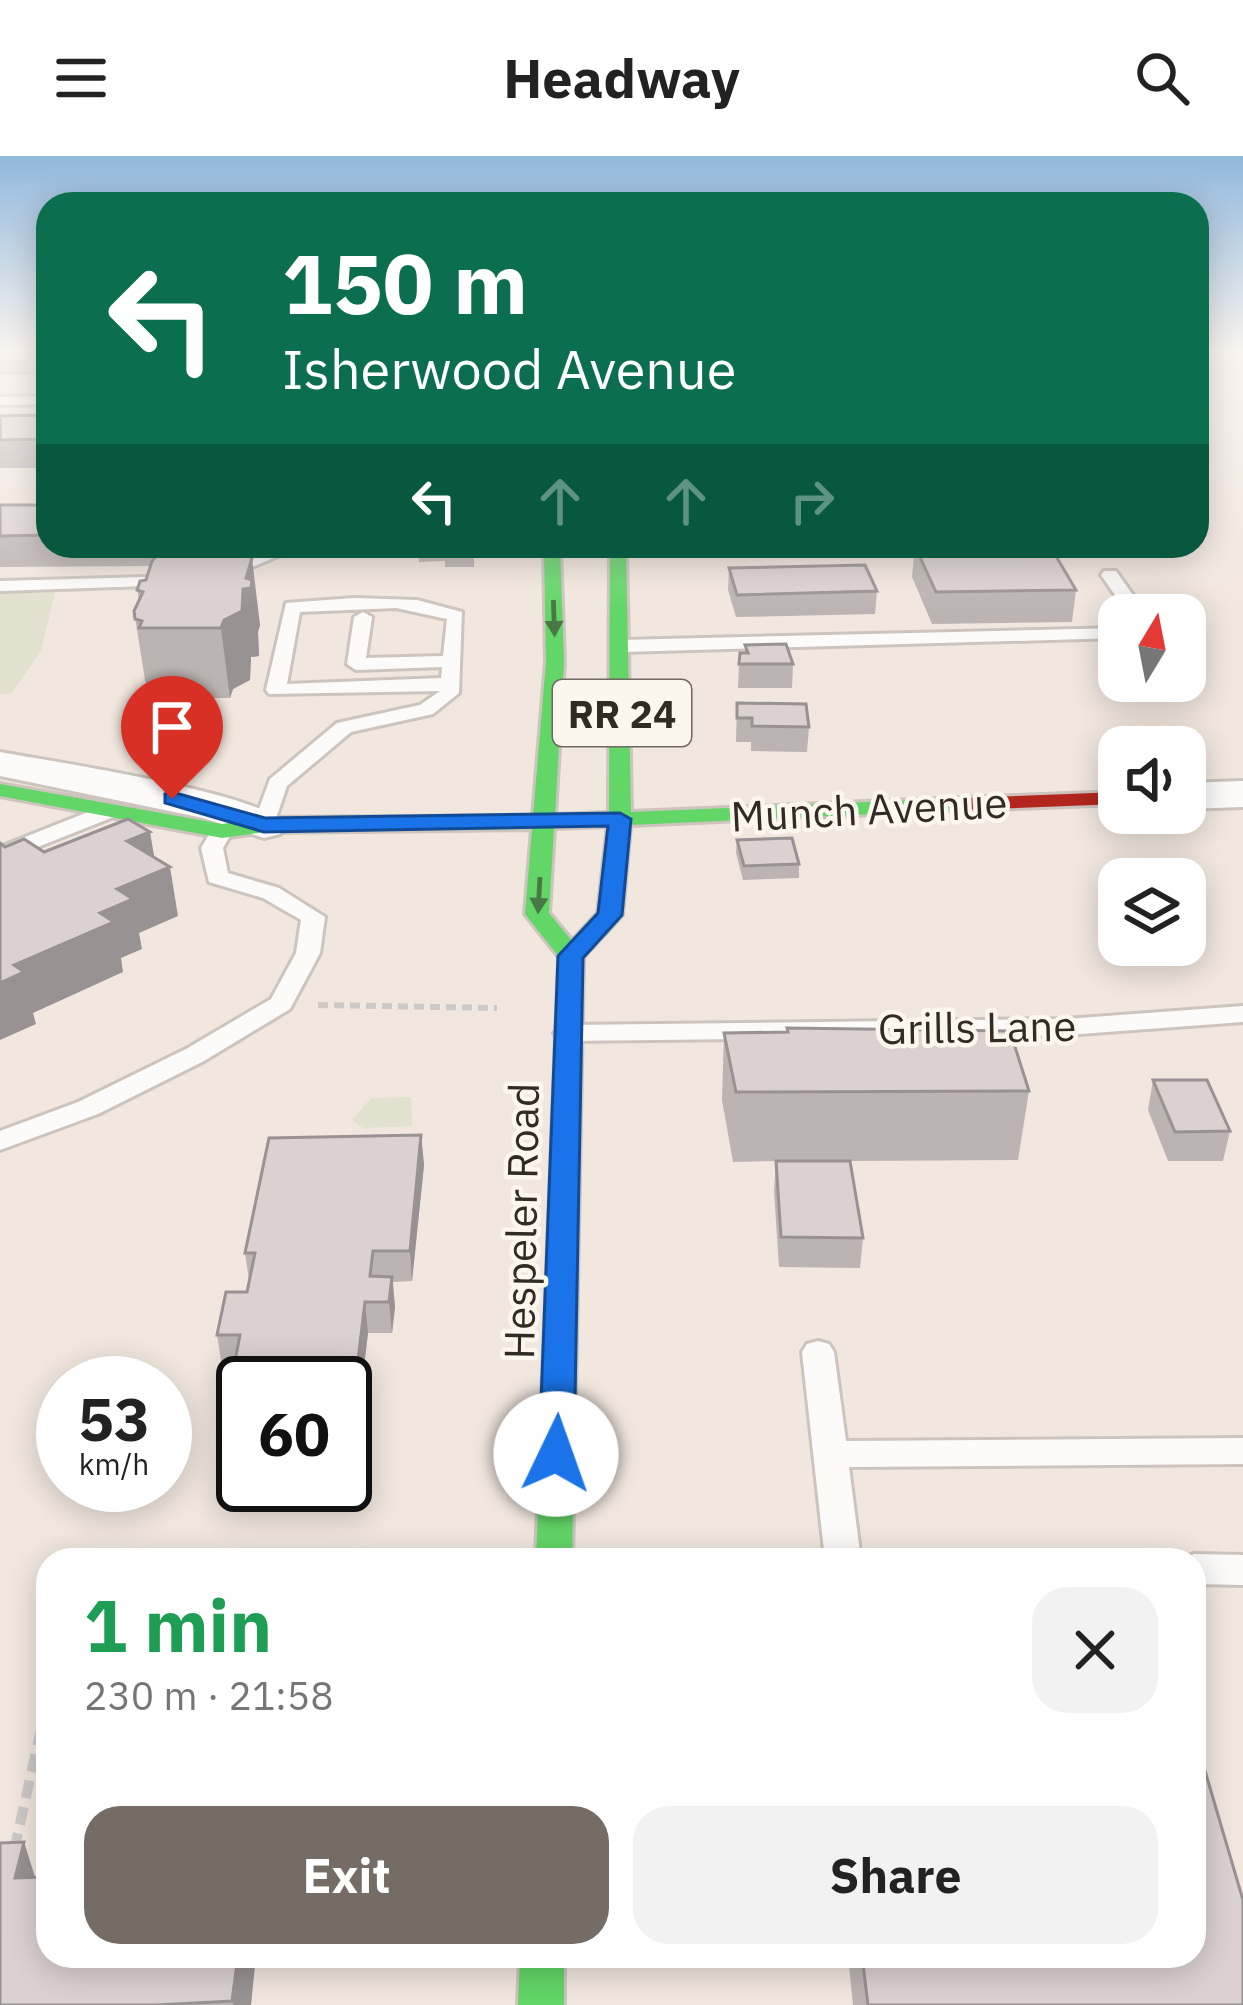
<!DOCTYPE html>
<html lang="en">
<head>
<meta charset="utf-8">
<style>
	:root { --surface:#fff; --page:#f2f2f2; --text:#222; --muted:#767676; --accent:#756d65 }
	body { margin:0; font-family:"IBM Plex Sans",sans-serif; background:var(--page); color:var(--text); height:100vh; display:flex; flex-direction:column; font-size:45px; white-space:nowrap }
	* { box-sizing:border-box; margin:0 }
	p { font-size:39px; color:var(--muted) }
	.icon { flex:none; width:66px; height:66px; fill:none; stroke:currentColor; stroke-width:2; stroke-linecap:round; stroke-linejoin:round }
	.map { position:relative; flex:1; overflow:hidden }
	.panel { position:absolute; left:36px; top:1392px; width:1170px; height:420px; display:flex; flex-direction:column; background:var(--surface); border-radius:36px; box-shadow:0 6px 30px #0003 }
	.panel>* { flex:none }
	.hud { position:absolute; left:36px; top:36px; width:1173px; height:366px; border-radius:36px; box-shadow:0 6px 30px #0003; background:#0b6e4f; color:#fff; overflow:hidden }
	.needle { width:78px; rotate:10deg }
	.buttons { position:absolute; left:1098px; top:438px; display:grid; gap:24px }
	.buttons a { display:grid; place-items:center; width:108px; height:108px; border-radius:24px; background:var(--surface); box-shadow:0 6px 30px #0003; font-size:60px }
	.speed { position:absolute; left:36px; top:1200px; display:flex; gap:24px; font-size:60px; font-weight:700; text-align:center }
	.speed>* { display:grid; place-content:center; width:156px; height:156px; border-radius:50%; background:var(--surface); box-shadow:0 6px 30px #0003; line-height:1 }
	.speed small { font-size:30px; font-weight:400 }
	.speed .limit { border:6px solid #111; border-radius:18px; background:#fff; color:#111 }
	.pin { position:absolute; display:grid; place-items:center; width:102px; height:102px; color:#fff; margin:-123px -51px; border-radius:50% 50% 50% 0; rotate:-45deg; box-shadow:0 0 12px #0007 }
	.pin .icon { rotate:45deg }
	.me { position:absolute; width:132px; margin:-66px; rotate:3deg; stroke-linejoin:round; filter:drop-shadow(0 0 9px #0008) }
	.turn { display:flex; align-items:center; gap:42px; height:252px; padding:0 48px; font-size:54px }
	.turn .icon { width:156px; height:156px; stroke-width:2.5 }
	.turn b { display:block; font-size:84px; line-height:102px }
	.lanes { display:flex; align-items:center; height:114px; padding:0 48px; background:#0003; justify-content:center; gap:60px; direction:ltr }
	.lanes .off { opacity:.35 }
	.round { display:grid; place-items:center; flex:none; width:126px; height:126px; border-radius:36px; background:var(--page) }
	.head { display:flex; align-items:center; justify-content:space-between; height:204px; padding:0 48px }
	h1 { font-size:72px; font-weight:700; line-height:90px; color:#1e9e55 }
	.cta { display:flex; gap:24px; margin-top:auto; padding:24px 48px }
	.cta a { flex:1; height:138px; border-radius:36px; background:var(--accent); color:#fff; font-size:48px; font-weight:700; line-height:138px; text-align:center }
	.cta a+a { background:var(--page); color:var(--text) }
	header { display:flex; justify-content:space-between; align-items:center; height:156px; padding:0 48px; background:var(--surface); font-size:54px; font-weight:700 }
	.map>svg:first-child { display:block }
</style>
</head>
<body>
<header><svg class="icon" aria-label="menu" viewBox="0 0 24 24"><path d="M4 6h16M4 12h16M4 18h16"/></svg>Headway<svg class="icon" aria-label="search" viewBox="0 0 24 24"><circle cx="10" cy="10" r="6"/><path d="M15 15l6 6"/></svg></header>
<div class="map">
<svg width="1243" height="1849" viewBox="0 0 1243 1849">
	<rect width="100%" height="100%" fill="#f1e7de"/>
	<path fill="#e2e0ce" d="M1197,194H1243V224L1197,226Z
		M55,436L41,495L11,538H0V438Z
		M411,941L412,970L363,972L352,964L371,942Z"/>
	<g fill="none" stroke-linecap="round" stroke-linejoin="round">
		<defs>
			<path id="lane" d="M48,240V248L0,249V241Z
				M279,390H302L226,422L211,418Z
				M1104,415H1116L1147,459H1129L1101,419Z
				M182,420V428L176,429L0,435V425Z
				M354,442L417,444L462,456L459,537L433,558L351,576L287,630L272,674H256L253,669L270,623L337,567L420,549L440,535L269,538L266,534L286,447ZM396,452L447,463L443,500L366,502L372,461L363,456L354,461L347,508L356,514L442,511L441,522L287,528L300,456Z
				M1119,472V482L622,496L613,490L622,484Z
				M108,648L116,650V660L0,706V691Z
				M222,668L233,675L223,692L228,717L279,732L325,761L320,797L290,853L204,905L98,958L0,994V975L78,946L186,893L271,843L296,797L301,764L263,742L209,726L201,692L214,670Z
				M1243,850V866L1066,879L567,885L554,877L567,869L1066,863Z
				M818,1185L829,1188L834,1196L846,1285L1243,1282V1308L849,1311L861,1404H825L802,1196L807,1188Z
				M1194,1398L1243,1399V1429L1194,1428V1404H1180Z"/>
			<path id="street" d="M0,596C49,605 264,637 286,669L280,678L264,682L203,662L0,620Z
				M1243,625V651L1185,653V627Z"/>
			<path id="fast" d="M544,390H560L564,506L555,659L609,657L610,390H626L631,656L963,642L974,648L963,654L630,669L622,759L583,801L572,1404H536L559,801L525,758L532,673L264,676L222,682L0,640V628L222,668L264,662L533,660L546,506ZM608,670L598,757L572,785L549,757L554,672Z
				M520,1800H564V1849H518Z"/>
			<path id="jam" d="M1119,636V648L963,654L952,648L963,642Z"/>
		</defs>
		<use href="#lane" stroke="#ccc4bd" stroke-width="6"/>
		<use href="#street" stroke="#ccc4bd" stroke-width="6"/>
		<use href="#fast" stroke="#ccc4bd" stroke-width="6"/>
		<use href="#jam" stroke="#ccc4bd" stroke-width="6"/>
		<path stroke="#cdc9c7" stroke-width="4.5" stroke-dasharray="6 3" stroke-linecap="butt" d="M136,600L140,565"/>
		<path stroke="#cdc9c7" stroke-width="6" stroke-dasharray="10 6" stroke-linecap="butt" d="M318,849L497,852"/>
		<path stroke="#cdc9c7" stroke-width="10" stroke-dasharray="18 9" stroke-linecap="butt" d="M14,1695L41,1573"/>
		<use href="#lane" fill="#fdfbfa" fill-rule="evenodd"/>
		<use href="#street" fill="#fdfbfa" fill-rule="evenodd"/>
		<use href="#fast" fill="#63d668" fill-rule="evenodd"/>
		<use href="#jam" fill="#b3261e" fill-rule="evenodd"/>
	</g>
	<path fill="#bcb4b3" d="M0,194H48V219H0Z
		M48,259V312H0V260Z
		M0,349H48V390H245L260,469L258,476L259,500L251,501L250,524L233,533L230,542H150L145,524L134,455L139,444L137,434L146,424L151,410L0,411Z
		M418,390H487V399H474V411H445V405L419,406Z
		M915,390L1076,434L1072,466L932,468L912,421Z
		M729,412L877,435L875,458L736,461L728,434Z
		M745,489L793,508L792,532H738L739,508L745,497Z
		M737,547L809,571L807,596L751,595V586H736Z
		M737,684L799,708V722L743,724L736,697Z
		M724,877L1029,935L1018,1004L850,1005L863,1082L860,1112L779,1111L774,1035L776,1005L733,1006L722,944Z
		M1153,924L1230,975L1223,1005H1168L1148,954Z
		M421,979L424,1009L412,1125L393,1126L395,1151L392,1177H368L361,1235H345V1227H243V1236H241L236,1210L222,1211L217,1179L247,1136L249,1124L245,1097Z
		M35,1721L251,1849H0Z
		M848,1800H1194L1243,1849H853Z"/>
	<path fill="#999292" d="M244,390L248,415L252,402L260,469L258,476L259,500L251,501L250,524L233,533L230,542L221,472L243,433L242,395Z
		M150,676L157,717L170,711L178,760L139,777L142,793L121,802L123,816L33,857L36,868L0,884V827L14,809L117,733L127,685Z
		M421,979L424,1009L412,1125L410,1095Z
		M392,1121L395,1151L392,1177L389,1146Z
		M365,1146L368,1177L361,1235L358,1204Z
		M24,1686L42,1743L15,1722Z
		M238,1800H256L251,1849H233Z"/>
	<path fill="#dbd1d0" stroke="#999292" stroke-width="3" d="M48,259V283L0,284V260Z
		M0,349H48V379L0,380Z
		M165,390H244L242,395L252,402L246,422L252,424L251,432L243,433L242,455L224,464L221,472H139L142,465L135,463L134,455L143,436L137,434L140,425L146,424L152,405Z
		M915,390H1050L1076,434L936,436Z
		M865,409L877,435L737,439L729,412Z
		M786,488L793,508H739L740,497H748L745,489Z
		M737,547L806,548L809,571L752,570V562H737Z
		M128,663L150,676L127,685L170,711L117,733L133,743L100,757L114,766L14,809L24,816L0,827V687L5,691L24,683L44,696Z
		M792,682L799,708L744,710L737,684Z
		M787,872L1010,875L1029,935L736,936L724,877L788,876Z
		M1153,924H1207L1230,975L1175,976Z
		M421,979L410,1095H373L370,1120L392,1121L389,1146H365L358,1204L235,1205L240,1179H217L226,1136H247L255,1097H245L269,982Z
		M776,1005H850L863,1082L781,1081Z
		M1194,1608H1203L1243,1744V1849H868L862,1800H1194Z
		M24,1686L15,1722L48,1721V1800H238L232,1845L157,1849H0V1687Z"/>
	<defs><path id="oneway-solid" d="M-6-.8H1V-3.2L6.5 0L1 3.2V.8H-6Z" transform="scale(3)"/></defs>
	<g fill="#487843">
		<use href="#oneway-solid" transform="translate(554 462) rotate(88)"/>
		<use href="#oneway-solid" transform="translate(539 739) rotate(93)"/>
	</g>
	<linearGradient id="sky" x2="0" y2="1"><stop stop-color="#91b8dc"/><stop offset="0.43" stop-color="#f9f4f0"/><stop offset="1" stop-color="#f9f4f0" stop-opacity="0"/></linearGradient>
	<rect width="1243" height="453" fill="url(#sky)"/>
	<path fill="#1a73e8" stroke="#114b97" stroke-width="3" d="M172,636L265,662L620,657L631,663L622,759L583,802L574,1298L568,1308L556,1311L544,1308L539,1298L558,800L598,757L608,670L264,676L165,647V638Z"/>
	<g text-anchor="middle" dominant-baseline="central" stroke-width="9" stroke-linejoin="round" paint-order="stroke">
		<rect fill="#fdf6ef" stroke="#6f6861" stroke-width="3" x="553" y="524" width="138" height="66" rx="9"/>
		<g font-size="39" font-weight="bold" fill="#322b24">
			<text x="622" y="557">RR 24</text>
		</g>
		<g font-size="42" fill="#322b24" stroke="#fdf6ef">
			<text transform="translate(869 653) rotate(-3)">Munch Avenue</text>
			<text transform="translate(977 871) rotate(-1)">Grills Lane</text>
			<text transform="translate(521 1065) rotate(-89)">Hespeler Road</text>
		</g>
	</g>
</svg>
<div class="buttons">
<a><svg class="needle" viewBox="-14 -14 28 28"><path d="M0-13l5 13h-10z" fill="#e53935"/><path d="M0 13l5-13h-10z" fill="#767676"/></svg></a>
<a><svg class="icon" aria-label="sound" viewBox="0 0 24 24"><path d="M4 9h4l5-4v14l-5-4H4zM17 9q2 3 0 6"/></svg></a>
<a><svg class="icon" aria-label="layers" viewBox="0 0 24 24"><path d="M12 4l9 5-9 5-9-5zM3 14l9 5 9-5"/></svg></a>
</div>
<div class="speed"><div>53<small>km/h</small></div><div class="limit">60</div></div>
<div class="pin" style="left:172px;top:643px;background:#d93025"><svg class="icon" aria-label="arrive" viewBox="0 0 24 24"><path d="M6 21V4h12l-3 4 3 4H6"/></svg></div>
<svg class="me" style="left:556px;top:1298px" viewBox="-20 -20 40 40"><circle r="19" fill="#fff"/><path d="M0-13L10 11 0 6-10 11z" fill="#1a73e8"/></svg>
<div class="hud">
<div class="turn"><svg class="icon" aria-label="left" viewBox="0 0 24 24"><path d="M17 20v-9H6M10 6l-5 5 5 5"/></svg><div><b>150 m</b>Isherwood Avenue</div></div>
<div class="lanes"><svg class="icon" aria-label="left" viewBox="0 0 24 24"><path d="M17 20v-9H6M10 6l-5 5 5 5"/></svg><svg class="icon off" aria-label="ahead" viewBox="0 0 24 24"><path d="M12 20V5M6 11l6-6 6 6"/></svg><svg class="icon off" aria-label="ahead" viewBox="0 0 24 24"><path d="M12 20V5M6 11l6-6 6 6"/></svg><svg class="icon off" aria-label="right" viewBox="0 0 24 24"><path d="M7 20v-9h11M14 6l5 5-5 5"/></svg></div>
</div>
<section class="panel">
<div class="head"><div><h1>1 min</h1><p>230 m · 21:58</p></div><a class="round"><svg class="icon" aria-label="close" viewBox="0 0 24 24"><path d="M6 6l12 12M18 6L6 18"/></svg></a></div>
<div class="cta"><a>Exit</a><a>Share</a></div>
</section>
</div>
</body>
</html>
